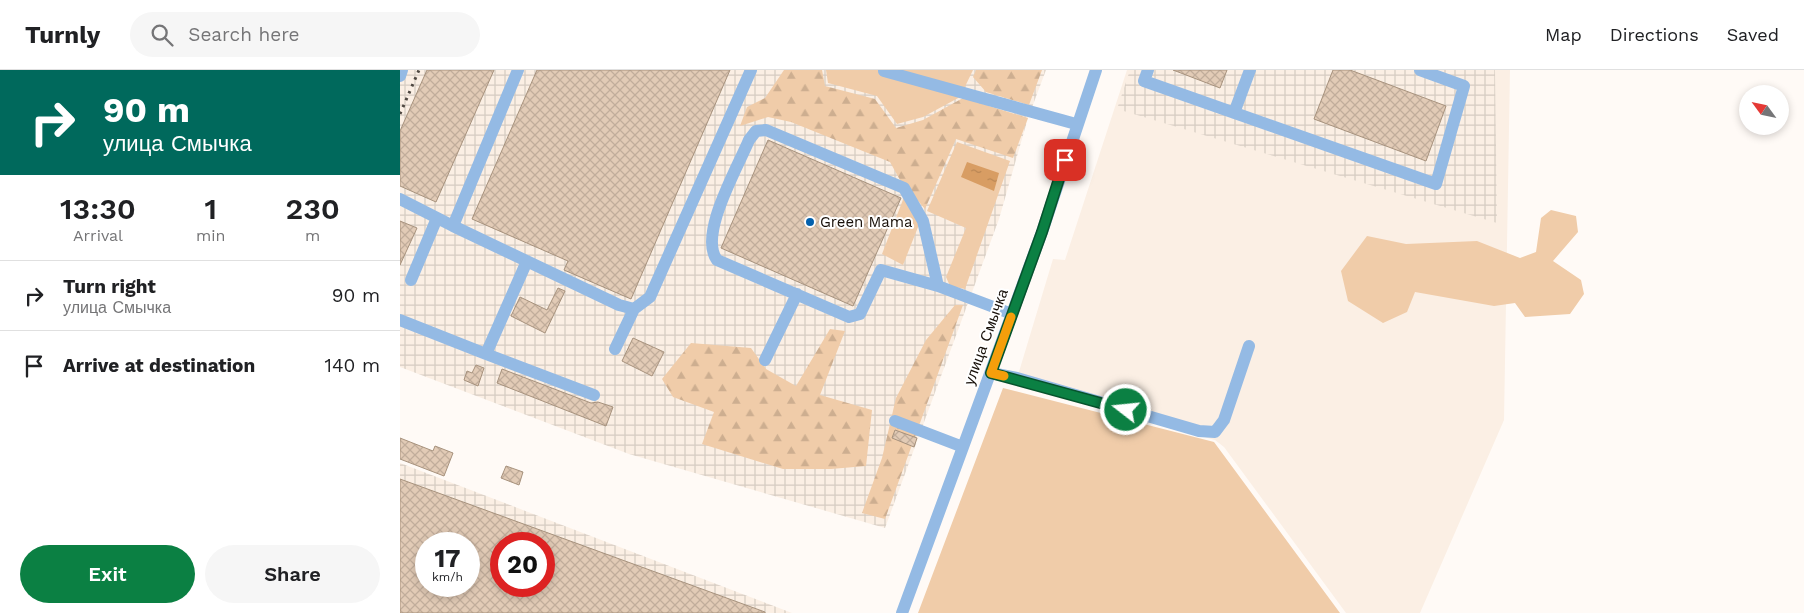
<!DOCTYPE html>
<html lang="en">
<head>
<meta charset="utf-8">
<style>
	:root { --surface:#fff; --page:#f6f6f6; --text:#202124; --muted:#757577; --line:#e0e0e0; --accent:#0b8043 }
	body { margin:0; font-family:"Work Sans",sans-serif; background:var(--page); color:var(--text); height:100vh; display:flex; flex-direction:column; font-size:19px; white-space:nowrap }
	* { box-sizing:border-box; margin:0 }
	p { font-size:16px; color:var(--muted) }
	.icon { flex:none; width:28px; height:28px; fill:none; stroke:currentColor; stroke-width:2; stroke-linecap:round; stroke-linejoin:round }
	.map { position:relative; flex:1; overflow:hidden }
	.details { display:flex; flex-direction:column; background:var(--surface); width:400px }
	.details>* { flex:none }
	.top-card { background:#00695c; color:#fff; overflow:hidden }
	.needle { width:32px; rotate:303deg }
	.tools { position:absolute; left:1339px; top:15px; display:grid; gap:10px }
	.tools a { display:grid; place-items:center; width:50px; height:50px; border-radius:50%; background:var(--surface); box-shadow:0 2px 8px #0003; font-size:25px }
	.speed { position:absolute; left:15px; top:462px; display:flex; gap:10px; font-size:25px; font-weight:700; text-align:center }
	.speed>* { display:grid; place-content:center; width:65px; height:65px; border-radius:50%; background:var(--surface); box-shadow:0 2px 8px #0003; line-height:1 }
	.speed small { font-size:12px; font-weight:400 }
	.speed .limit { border:8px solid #d22; background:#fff; color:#111 }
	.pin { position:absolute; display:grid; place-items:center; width:42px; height:42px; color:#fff; margin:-21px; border-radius:10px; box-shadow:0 2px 8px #0006 }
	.me { position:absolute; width:55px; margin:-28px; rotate:286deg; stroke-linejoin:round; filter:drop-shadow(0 0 4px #0008) }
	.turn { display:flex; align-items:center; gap:18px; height:105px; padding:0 20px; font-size:22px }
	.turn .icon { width:65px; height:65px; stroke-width:2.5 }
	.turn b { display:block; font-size:35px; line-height:42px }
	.eta { display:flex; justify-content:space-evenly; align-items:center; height:85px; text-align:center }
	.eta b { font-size:30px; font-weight:600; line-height:35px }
	.cta { display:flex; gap:10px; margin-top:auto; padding:10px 20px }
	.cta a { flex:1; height:58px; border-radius:30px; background:var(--accent); color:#fff; font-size:20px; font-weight:600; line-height:58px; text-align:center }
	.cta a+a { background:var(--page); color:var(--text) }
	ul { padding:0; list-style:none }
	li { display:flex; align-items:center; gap:15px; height:70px; padding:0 20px; border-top:1px solid var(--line) }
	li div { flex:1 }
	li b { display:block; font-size:19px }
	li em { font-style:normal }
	header { display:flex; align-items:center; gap:30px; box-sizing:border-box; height:70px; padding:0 25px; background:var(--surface); border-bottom:1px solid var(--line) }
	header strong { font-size:24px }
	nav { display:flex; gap:28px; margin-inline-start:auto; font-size:18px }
	.search { width:350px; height:45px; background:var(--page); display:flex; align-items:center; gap:12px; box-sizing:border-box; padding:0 18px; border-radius:28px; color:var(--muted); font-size:19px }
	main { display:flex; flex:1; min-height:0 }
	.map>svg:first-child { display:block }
</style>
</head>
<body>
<header>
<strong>Turnly</strong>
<div class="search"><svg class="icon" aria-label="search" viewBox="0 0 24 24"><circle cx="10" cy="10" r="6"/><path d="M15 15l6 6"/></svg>Search here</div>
<nav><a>Map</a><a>Directions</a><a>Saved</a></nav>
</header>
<main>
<section class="details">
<div class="top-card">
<div class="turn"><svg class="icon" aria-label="right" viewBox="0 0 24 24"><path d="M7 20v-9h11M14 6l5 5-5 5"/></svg><div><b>90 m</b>улица Смычка</div></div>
</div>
<div class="eta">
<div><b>13:30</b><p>Arrival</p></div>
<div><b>1</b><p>min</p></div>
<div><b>230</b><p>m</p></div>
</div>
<ul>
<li><svg class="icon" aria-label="right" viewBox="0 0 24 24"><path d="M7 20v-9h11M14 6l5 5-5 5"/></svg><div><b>Turn right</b><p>улица Смычка</p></div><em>90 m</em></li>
<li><svg class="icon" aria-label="arrive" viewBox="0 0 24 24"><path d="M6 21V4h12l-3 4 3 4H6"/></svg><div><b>Arrive at destination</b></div><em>140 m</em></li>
</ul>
<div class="cta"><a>Exit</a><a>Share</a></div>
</section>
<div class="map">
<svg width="1404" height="543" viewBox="0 0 1404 543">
	<defs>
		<pattern id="industrial-grid" width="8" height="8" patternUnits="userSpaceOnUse" patternTransform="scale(1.25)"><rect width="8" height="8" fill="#fbefe4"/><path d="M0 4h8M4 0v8" fill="none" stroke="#d6ccc2"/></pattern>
		<pattern id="forest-firs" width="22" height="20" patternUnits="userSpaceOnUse" patternTransform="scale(1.25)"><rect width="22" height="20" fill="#f0cca9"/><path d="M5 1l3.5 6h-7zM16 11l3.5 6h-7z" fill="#cdae90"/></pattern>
		<pattern id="water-ripples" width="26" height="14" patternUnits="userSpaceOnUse" patternTransform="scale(1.25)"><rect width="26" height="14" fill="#d89d63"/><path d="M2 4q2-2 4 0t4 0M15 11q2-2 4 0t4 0" fill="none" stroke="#b98654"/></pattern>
		<pattern id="building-cross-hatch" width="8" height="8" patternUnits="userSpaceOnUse" patternTransform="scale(1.25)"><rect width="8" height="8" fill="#e2cbb6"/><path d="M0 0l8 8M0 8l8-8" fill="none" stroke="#c1ad9b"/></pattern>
	</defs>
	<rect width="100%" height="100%" fill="#fffaf6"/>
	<path fill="#fbefe4" d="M727,0H1110L1104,350L1020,543H946L824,377L815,370L615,315L653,189L665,190Z"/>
	<path fill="url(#industrial-grid)" fill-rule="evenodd" d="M0,0H646L628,48L599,149L485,458L229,384L0,297Z
		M730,0H1095L1097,153L717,39Z
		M0,393L392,543H0ZM26,474H69V516H26ZM101,474H144V516H101Z"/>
	<path fill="#f0cca9" d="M426,0H573L560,27L523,47L497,54L477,26L428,13Z
		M557,72L610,91L565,219L550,216L546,207L566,158L527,141Z
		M504,127L520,152L503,195L482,184Z
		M1151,140L1176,146L1178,162L1153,191L1181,210L1184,224L1170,244L1125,247L1115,233L1094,236L1015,222L1007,242L983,253L948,231L941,201L967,166L1006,174L1077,171L1120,188L1136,182L1141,148Z
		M603,318L814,372L940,543H518Z"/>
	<path fill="url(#forest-firs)" d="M384,0H422L425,16L475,29L496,58L523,50L563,28L628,48L613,88L556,69L525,139L500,110L490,92L391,52L368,47L340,56L347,37L365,28Z
		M576,0H642L629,35L586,22L573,7Z
		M555,235H563L485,449L462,443L482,388L496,328L526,270Z
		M430,259L445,261L420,325L472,340L466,396L431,399H383L302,374L314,342L273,327L262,309L291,273L351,278L366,299L396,316Z"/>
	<path fill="url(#water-ripples)" d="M567,92L599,103L594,121L561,107Z"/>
	<path fill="url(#building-cross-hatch)" stroke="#a7927d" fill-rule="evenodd" d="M27,0H94L36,132L0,116V61Z
		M137,0H330L231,229L164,200L168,191L72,149Z
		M773,0H827L820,18Z
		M933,0H950L1046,36L1026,91L914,49Z
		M368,70L501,128L453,236L321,178Z
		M0,151L17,158L0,195Z
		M158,218L165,221L145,263L111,246L120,227L147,240Z
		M233,268L264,282L252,306L222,291Z
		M76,295L84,298L78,316L64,310L67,301L72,303Z
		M102,299L191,333L198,332L213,337L206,356L97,313Z
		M495,360L517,368L514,377L492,368Z
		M0,368L33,381L35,376L53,383L44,406L0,389Z
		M106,396L123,402L119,415L101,408Z
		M0,409L365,542V543H0ZM26,474H69V516H26ZM101,474H144V516H101Z"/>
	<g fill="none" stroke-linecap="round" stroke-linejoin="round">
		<path stroke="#94bae4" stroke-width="12" d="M748,0L744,11L1036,114L1064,16L1020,0
			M484,1L676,54
			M0,6L2,0
			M834,43L850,0
			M0,129L53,156L118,0
			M53,156L219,235L234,239L250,227L351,0
			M11,210L37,148
			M538,216L481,200L460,244L449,247L317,190C298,165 338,97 349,70L356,61L366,60L504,118L523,151L538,216L612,244
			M0,250L86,284L127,191
			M215,279L234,239
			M86,284L194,325
			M365,290L397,224
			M591,303L617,308L799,361L815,362L824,350L849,276
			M495,351L563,377
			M502,543L642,162L696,0"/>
		<path stroke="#4f4841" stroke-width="3" stroke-dasharray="2.5 5" stroke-linecap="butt" d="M0,44L19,0"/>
	</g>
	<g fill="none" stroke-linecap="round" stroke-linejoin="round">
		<defs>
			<path id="route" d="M665,90L642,162L591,303L726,340"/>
		</defs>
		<use href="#route" stroke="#07532c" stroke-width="12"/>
		<use href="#route" stroke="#0b8043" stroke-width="9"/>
		<path stroke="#f59e0b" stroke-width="9" d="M604,306L591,303L611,247"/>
	</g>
	<circle fill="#0360ad" stroke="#fff" stroke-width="2" cx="410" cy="152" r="5"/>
	<g text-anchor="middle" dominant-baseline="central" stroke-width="4" stroke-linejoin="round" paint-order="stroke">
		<g font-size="15" fill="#170f08" stroke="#fff" text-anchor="start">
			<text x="420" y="152">Green Mama</text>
		</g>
		<g font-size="15" fill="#170f08" stroke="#fff">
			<text transform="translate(586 267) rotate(-70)">улица Смычка</text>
		</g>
	</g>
</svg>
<div class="tools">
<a><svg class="needle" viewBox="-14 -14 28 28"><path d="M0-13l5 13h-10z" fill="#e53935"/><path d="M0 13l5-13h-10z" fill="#757577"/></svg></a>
</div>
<div class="speed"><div>17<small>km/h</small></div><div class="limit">20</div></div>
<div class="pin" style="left:665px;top:90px;background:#d93025"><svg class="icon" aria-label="arrive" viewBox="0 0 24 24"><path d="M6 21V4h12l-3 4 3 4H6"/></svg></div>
<svg class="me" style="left:726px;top:340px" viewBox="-20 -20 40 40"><circle r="17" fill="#0b8043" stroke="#fff" stroke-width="3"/><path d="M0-11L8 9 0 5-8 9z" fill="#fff"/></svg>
</div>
</main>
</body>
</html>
